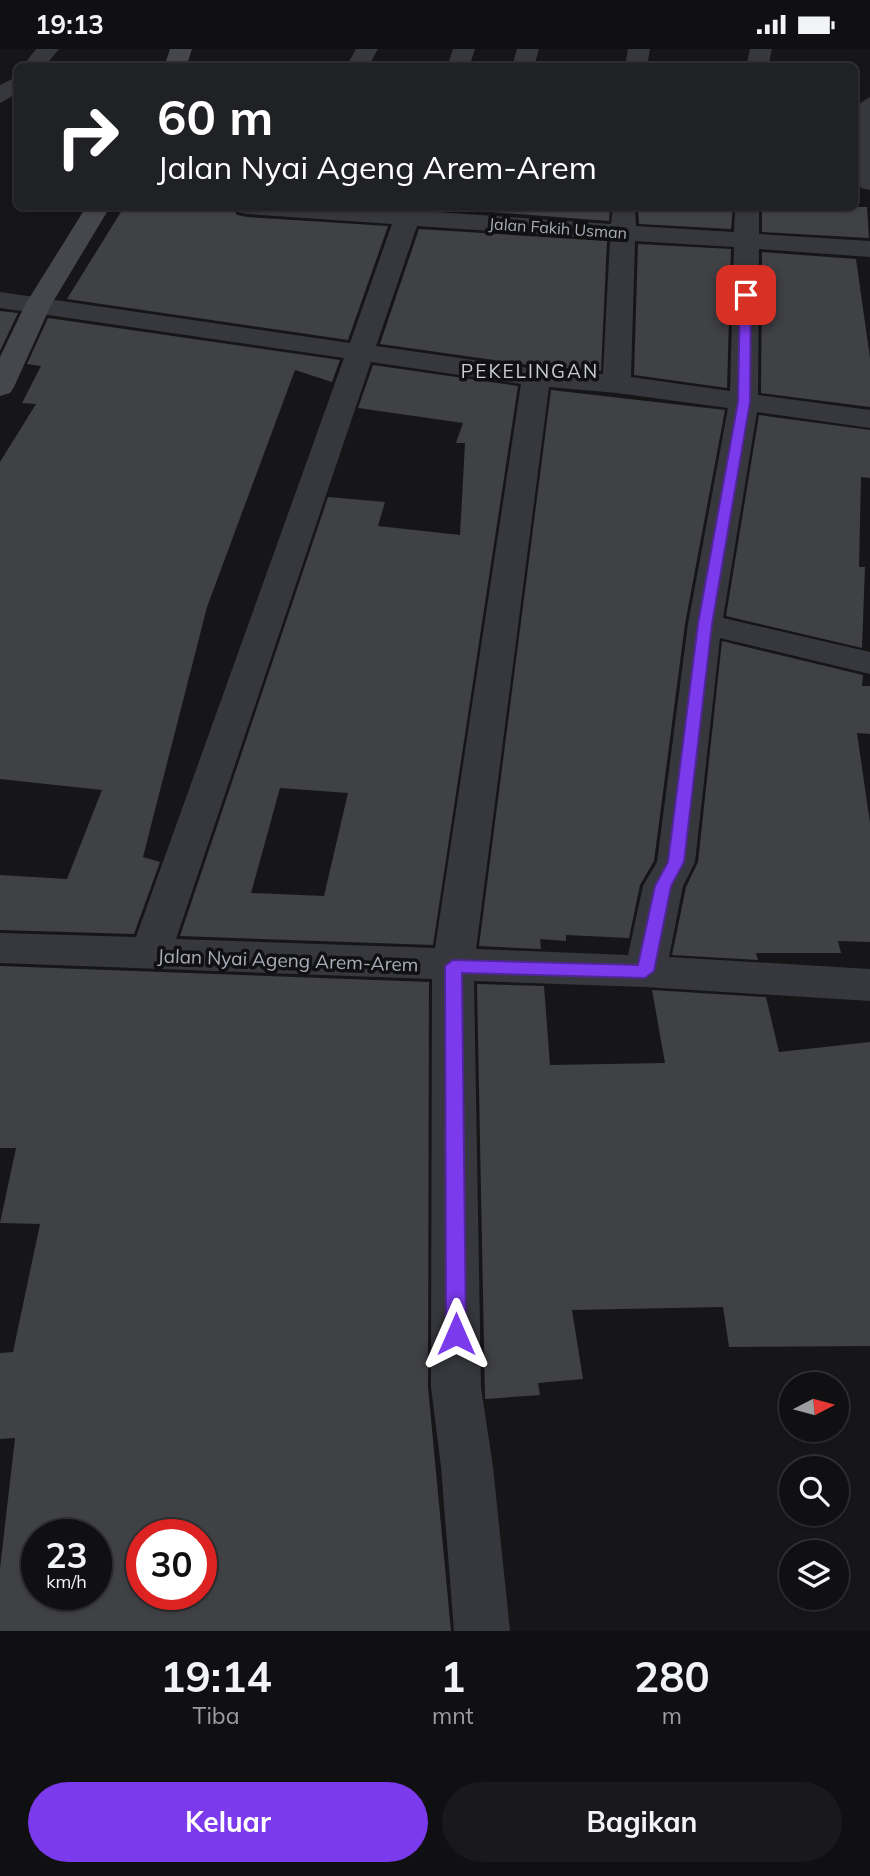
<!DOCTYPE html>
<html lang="id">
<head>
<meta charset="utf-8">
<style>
	:root { --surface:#101012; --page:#19191b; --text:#f1f3f6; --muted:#9c9d9f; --line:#303032; --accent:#7c3aed }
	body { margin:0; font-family:Mulish,sans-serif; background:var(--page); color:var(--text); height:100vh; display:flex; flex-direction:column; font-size:26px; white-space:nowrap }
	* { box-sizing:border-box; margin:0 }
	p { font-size:23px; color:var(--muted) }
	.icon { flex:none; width:38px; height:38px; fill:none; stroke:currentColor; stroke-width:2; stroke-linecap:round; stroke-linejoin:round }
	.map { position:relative; height:1582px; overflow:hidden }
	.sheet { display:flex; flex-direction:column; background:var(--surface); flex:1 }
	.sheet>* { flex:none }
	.hud { position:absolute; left:14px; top:14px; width:844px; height:147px; border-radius:10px; box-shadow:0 2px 5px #0004,0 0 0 2px var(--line); background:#202124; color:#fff; overflow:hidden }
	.needle { width:46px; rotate:84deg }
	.buttons { position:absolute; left:779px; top:1323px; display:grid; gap:14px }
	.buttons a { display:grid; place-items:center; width:70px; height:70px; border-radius:50%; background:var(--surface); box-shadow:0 2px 5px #0004,0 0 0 2px var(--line); font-size:35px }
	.speed { position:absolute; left:21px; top:1470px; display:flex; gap:14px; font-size:35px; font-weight:700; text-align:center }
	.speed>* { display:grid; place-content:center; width:91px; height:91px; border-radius:50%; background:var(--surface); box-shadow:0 2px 5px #0004,0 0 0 2px var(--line); line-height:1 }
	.speed small { font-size:18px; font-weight:400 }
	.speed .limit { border:10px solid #d22; background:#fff; color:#111 }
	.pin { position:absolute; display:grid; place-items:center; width:60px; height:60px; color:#fff; margin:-30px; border-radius:14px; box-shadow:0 4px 10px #0006 }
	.me { position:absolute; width:77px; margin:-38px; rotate:0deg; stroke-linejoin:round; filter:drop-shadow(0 0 5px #0008) }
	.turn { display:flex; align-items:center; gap:24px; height:147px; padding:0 28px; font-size:32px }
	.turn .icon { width:91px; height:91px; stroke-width:2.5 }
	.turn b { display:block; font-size:49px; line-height:60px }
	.eta { display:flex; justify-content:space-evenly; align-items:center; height:119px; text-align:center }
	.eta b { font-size:42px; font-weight:700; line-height:49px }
	.primary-button { display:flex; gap:14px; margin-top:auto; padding:14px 28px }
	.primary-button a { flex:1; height:80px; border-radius:42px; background:var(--accent); color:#fff; font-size:28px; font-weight:700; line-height:80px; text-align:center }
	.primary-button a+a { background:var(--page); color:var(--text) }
	.status { display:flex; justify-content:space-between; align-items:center; height:49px; padding:0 35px; background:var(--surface); direction:ltr }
	.status svg { height:19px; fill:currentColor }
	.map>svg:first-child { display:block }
</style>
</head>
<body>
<div class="status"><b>19:13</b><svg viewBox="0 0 49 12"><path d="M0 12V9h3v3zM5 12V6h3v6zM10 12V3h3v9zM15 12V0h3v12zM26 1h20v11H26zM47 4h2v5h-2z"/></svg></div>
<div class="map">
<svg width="870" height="1582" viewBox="0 0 870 1582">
	<rect width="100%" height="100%" fill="#161618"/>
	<path fill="#404145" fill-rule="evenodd" d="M124,158H232L237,166L247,168L388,177L348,291L67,250Z
		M425,158H610L609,172Z
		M638,158H733L731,180L639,175Z
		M762,158H867L869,189L762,183Z
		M419,180L607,192L601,322L536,317L380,295Z
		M638,195L731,200L727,339L634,326Z
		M762,203L856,210L870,309V358L761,344Z
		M0,262L18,264L0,302Z
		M48,269L340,311L332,333L295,321L207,558L143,808L160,813L134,885L0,881V826L67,830L102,741L0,730V413L36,355L22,354L41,317L27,315Z
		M373,316L518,337L433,896L180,887L328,448L385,453L378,477L460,486L465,394H456L463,374L358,359ZM280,739L348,744L324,847L251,844Z
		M551,341L725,361L685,575L654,812L640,836L629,889L566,886V892L540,890L541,900L479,897Z
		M759,366L870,381V429L861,428L859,518H865L862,599L726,567Z
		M722,592L863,626L862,637H870V685L857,684L870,774V893L838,892L841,904H756L758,911L672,906L686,838L698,813Z
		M0,917L429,933L428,1338L451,1582H0V1520L15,1389L0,1390V1304L13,1303L40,1175L0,1174L16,1099H0ZM37,1486H96V1545H37ZM142,1486H201V1545H142Z
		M477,935L544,937L550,1016L665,1014L652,941L766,948L779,1003L870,993V1297L729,1298L723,1258L572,1261L583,1330L538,1334L540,1346L485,1350Z"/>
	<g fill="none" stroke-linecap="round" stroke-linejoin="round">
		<path fill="#37383d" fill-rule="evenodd" d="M36,0H59L44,18H22Z
			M356,0H378L368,18H346Z
			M453,0H475L469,18H447Z
			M517,0H539L534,18H512Z
			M628,0H650L647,18H625Z
			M750,0H772L768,18H746Z
			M18,27V44L0,54V36Z
			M870,48V141L861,139L858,134L856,81L859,55Z
			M235,158L398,161L399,158H423L422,162L611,175L613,158H635L636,177L734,183L735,158H759V185L870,192V208L759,200L758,346L870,361V379L757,363L723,569L870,603V625L720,589L695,813L683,837L669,908L870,920V952L645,938L474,932L481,1338L493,1418L510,1582H454L441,1418L431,1338L432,930L0,914V884L136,888L344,309L0,259V243L350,294L392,175L247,165L238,163ZM417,177L610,190L603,325L536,320L376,297ZM635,192L734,198L730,342L631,328ZM371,313L521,335L435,899L176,890ZM549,338L617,344L728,359L688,575L657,813L643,837L628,906L476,900Z"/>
		<path fill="#45474d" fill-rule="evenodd" d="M170,0H192L186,18H164Z
			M86,158H110L51,256L14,338L10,344L0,347V308L25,256Z"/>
	</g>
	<path fill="#7c3aed" stroke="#51269a" stroke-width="2" d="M746,242L751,246L750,353L712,575L684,813L671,837L654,922L645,929L462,924L466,1285L463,1292L456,1295L449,1292L446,1285L445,917L453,911L638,916L655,837L668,813L698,575L738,353L740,246Z"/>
	<g text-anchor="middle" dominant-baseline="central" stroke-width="7" stroke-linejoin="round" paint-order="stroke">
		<g font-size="16" fill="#a8adb8" stroke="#111113">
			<text transform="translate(558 179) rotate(4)">Jalan Fakih Usman</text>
		</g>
		<g font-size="19" letter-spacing="2" fill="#c9ccd4" stroke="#111113">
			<text x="530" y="322">PEKELINGAN</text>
		</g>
		<g font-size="19" fill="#a8adb8" stroke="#111113">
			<text transform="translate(288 911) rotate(2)">Jalan Nyai Ageng Arem-Arem</text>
		</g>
	</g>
</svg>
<div class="buttons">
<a><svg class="needle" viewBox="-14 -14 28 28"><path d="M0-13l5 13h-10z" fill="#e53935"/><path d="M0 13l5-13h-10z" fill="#9c9d9f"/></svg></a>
<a><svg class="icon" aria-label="search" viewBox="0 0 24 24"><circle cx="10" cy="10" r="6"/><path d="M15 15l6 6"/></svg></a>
<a><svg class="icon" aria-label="layers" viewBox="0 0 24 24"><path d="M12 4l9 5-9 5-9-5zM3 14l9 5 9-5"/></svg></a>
</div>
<div class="speed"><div>23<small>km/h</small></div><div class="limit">30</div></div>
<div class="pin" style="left:746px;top:246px;background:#d93025"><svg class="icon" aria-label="arrive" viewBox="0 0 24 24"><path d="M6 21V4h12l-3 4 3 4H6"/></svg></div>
<svg class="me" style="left:456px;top:1285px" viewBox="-20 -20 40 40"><path d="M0-17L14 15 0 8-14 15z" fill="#7c3aed" stroke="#fff" stroke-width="4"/></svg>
<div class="hud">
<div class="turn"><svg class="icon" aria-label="right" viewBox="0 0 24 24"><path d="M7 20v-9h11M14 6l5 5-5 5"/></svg><div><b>60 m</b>Jalan Nyai Ageng Arem-Arem</div></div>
</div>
</div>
<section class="sheet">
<div class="eta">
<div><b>19:14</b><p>Tiba</p></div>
<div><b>1</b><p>mnt</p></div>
<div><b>280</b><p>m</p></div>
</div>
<div class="primary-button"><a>Keluar</a><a>Bagikan</a></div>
</section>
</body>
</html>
